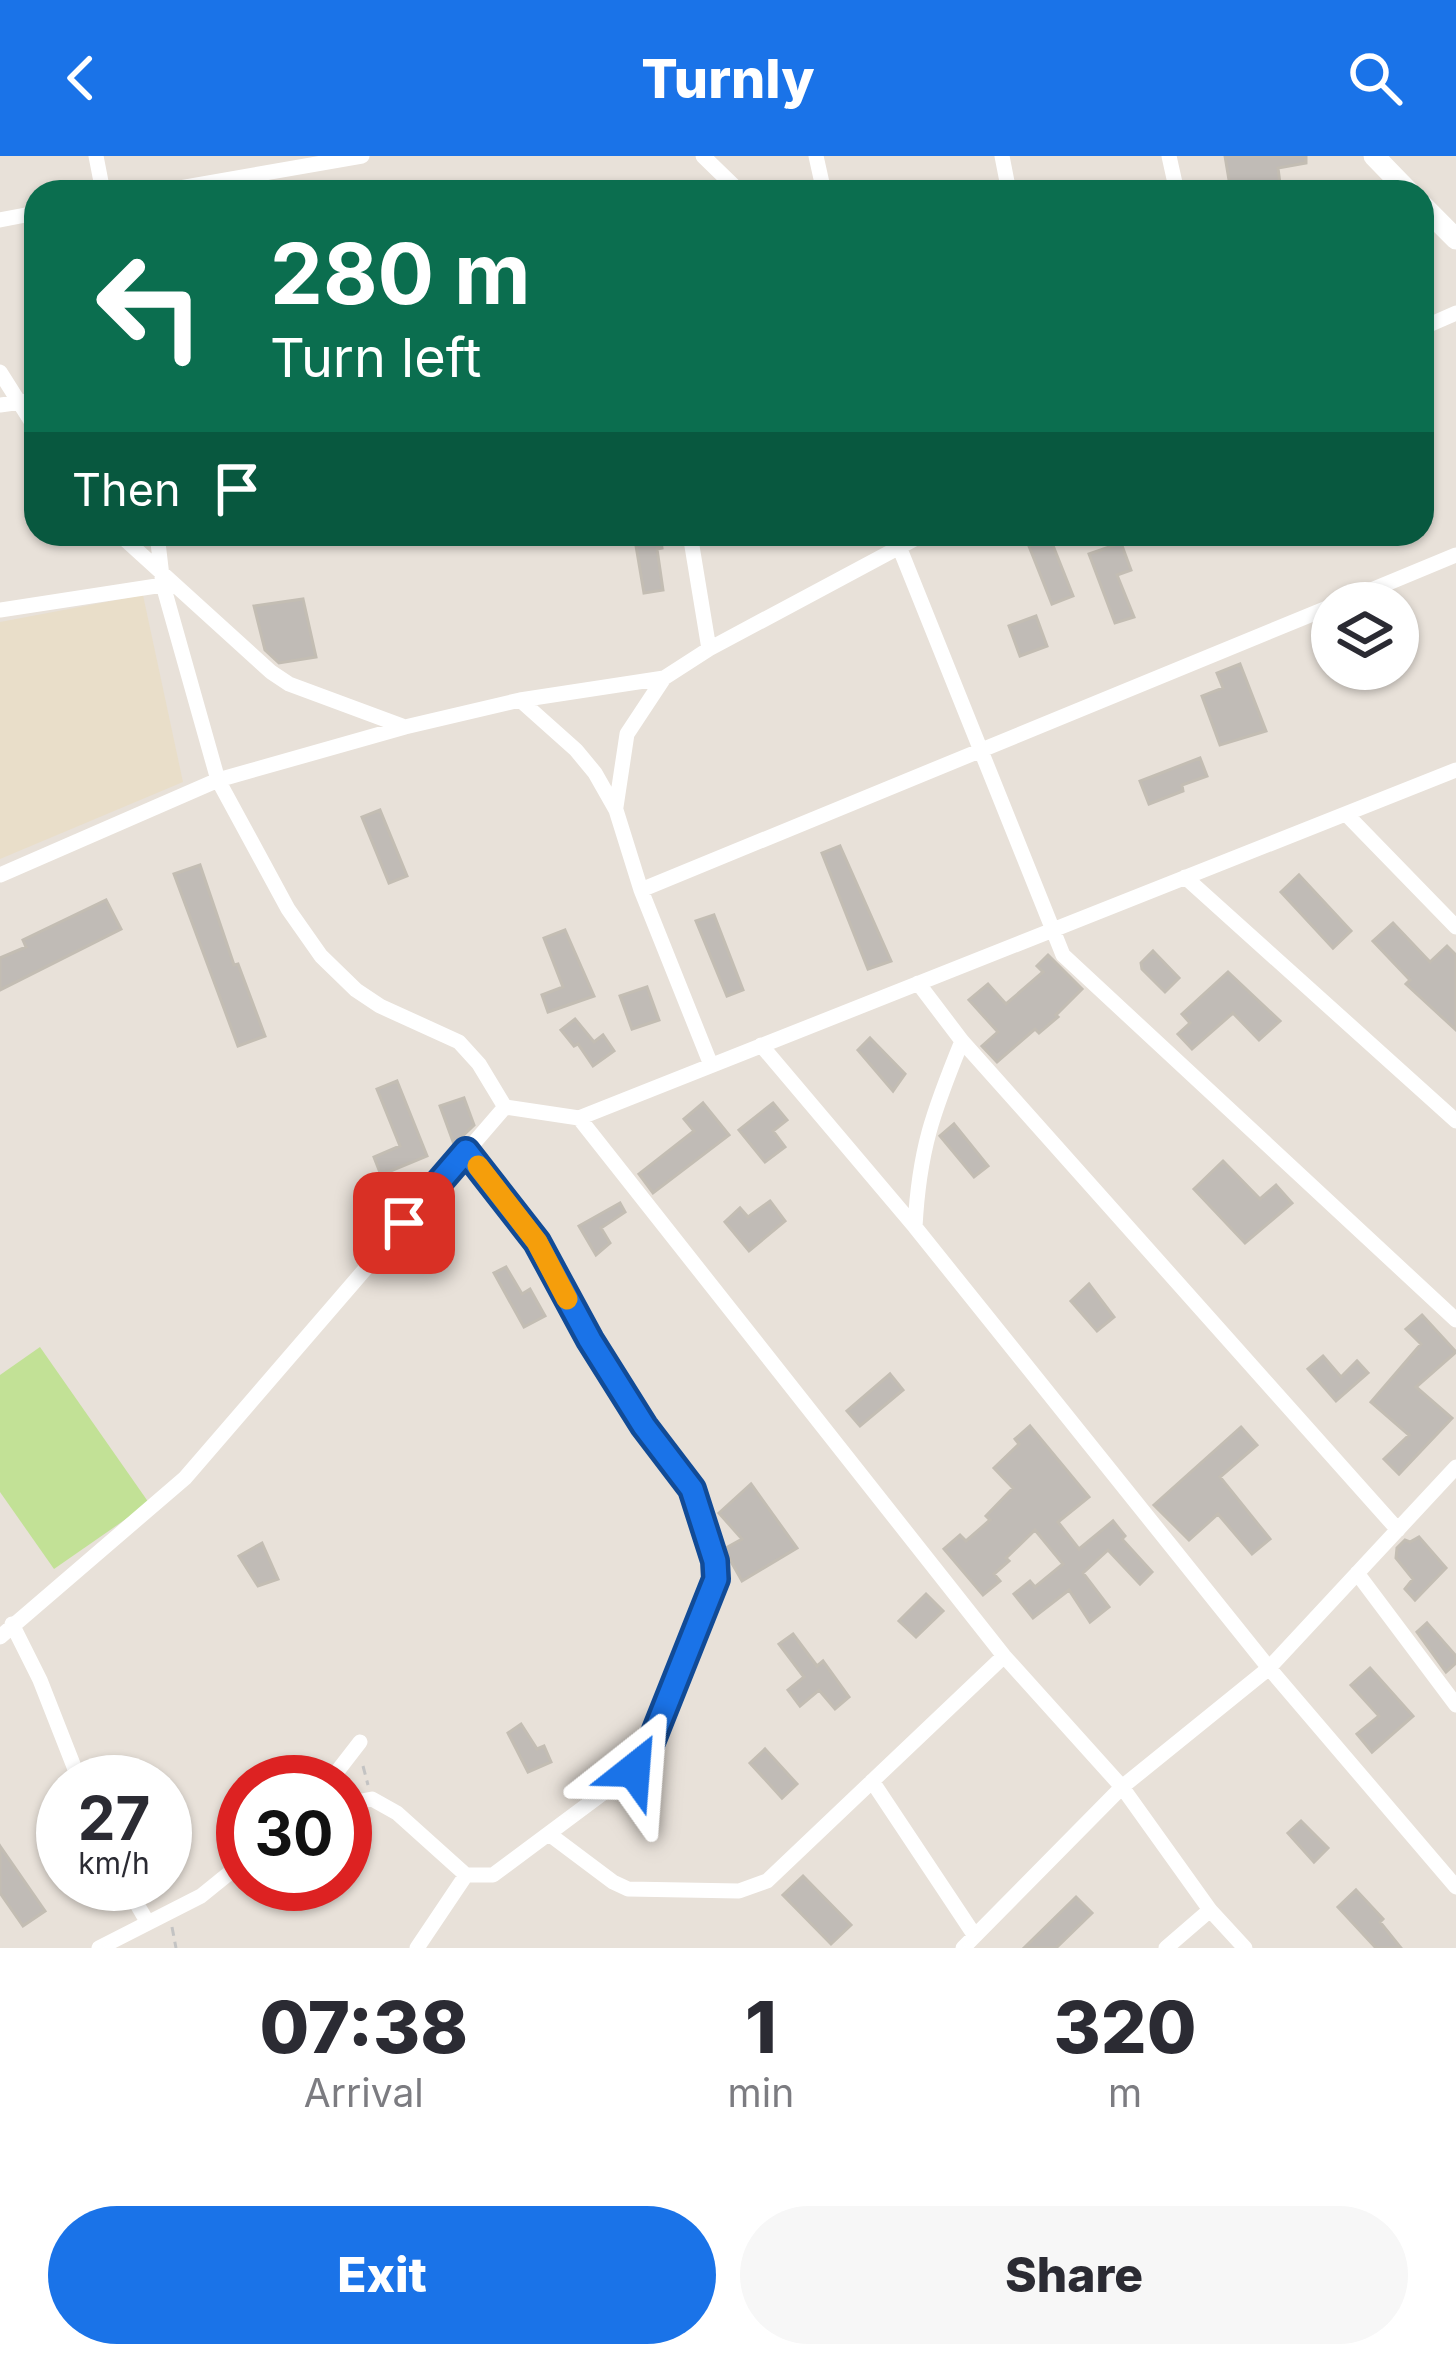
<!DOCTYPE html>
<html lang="en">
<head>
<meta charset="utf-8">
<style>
	:root { --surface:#fff; --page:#f7f7f7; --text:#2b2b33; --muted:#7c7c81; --accent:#1a73e8 }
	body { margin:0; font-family:Inter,sans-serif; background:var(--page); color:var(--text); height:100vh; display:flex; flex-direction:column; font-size:45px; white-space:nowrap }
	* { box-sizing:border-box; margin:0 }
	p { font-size:39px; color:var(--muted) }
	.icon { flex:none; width:66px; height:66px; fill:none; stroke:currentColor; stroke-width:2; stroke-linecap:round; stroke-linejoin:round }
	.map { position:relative; height:1792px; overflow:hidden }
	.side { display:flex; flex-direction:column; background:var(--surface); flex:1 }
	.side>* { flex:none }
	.guide { position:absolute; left:24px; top:24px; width:1410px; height:366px; border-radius:36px; box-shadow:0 3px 9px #0004; background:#0b6e4f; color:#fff; overflow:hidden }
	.buttons { position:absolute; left:1311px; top:426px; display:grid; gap:24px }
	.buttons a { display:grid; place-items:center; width:108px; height:108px; border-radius:50%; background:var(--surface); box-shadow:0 3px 9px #0004; font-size:60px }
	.speed { position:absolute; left:36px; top:1599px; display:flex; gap:24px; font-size:60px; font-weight:700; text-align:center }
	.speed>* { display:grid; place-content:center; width:156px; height:156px; border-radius:50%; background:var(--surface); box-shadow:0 3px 9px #0004; line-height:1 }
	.speed small { font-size:30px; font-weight:400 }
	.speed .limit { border:18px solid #d22; background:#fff; color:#111 }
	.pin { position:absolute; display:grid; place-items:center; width:102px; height:102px; color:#fff; margin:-51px; border-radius:24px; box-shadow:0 6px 18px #0006 }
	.me { position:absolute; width:132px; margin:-66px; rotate:28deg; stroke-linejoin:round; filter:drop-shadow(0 0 9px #0008) }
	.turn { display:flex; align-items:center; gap:42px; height:252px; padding:0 48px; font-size:54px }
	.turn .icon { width:156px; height:156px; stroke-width:2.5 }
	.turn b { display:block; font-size:84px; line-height:102px }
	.then { display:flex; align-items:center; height:114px; padding:0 48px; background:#0003; gap:24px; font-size:45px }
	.eta { display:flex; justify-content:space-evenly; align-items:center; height:204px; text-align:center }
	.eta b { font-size:72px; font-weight:800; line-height:84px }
	.action { display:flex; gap:24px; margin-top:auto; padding:24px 48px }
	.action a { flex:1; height:138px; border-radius:72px; background:var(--accent); color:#fff; font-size:48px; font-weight:800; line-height:138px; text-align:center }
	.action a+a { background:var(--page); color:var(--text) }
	header { display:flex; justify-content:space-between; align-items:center; height:156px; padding:0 48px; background:var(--accent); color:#fff; font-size:54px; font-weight:800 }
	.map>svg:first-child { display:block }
</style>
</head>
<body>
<header><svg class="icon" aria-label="back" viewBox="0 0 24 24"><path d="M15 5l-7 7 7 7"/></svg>Turnly<svg class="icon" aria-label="search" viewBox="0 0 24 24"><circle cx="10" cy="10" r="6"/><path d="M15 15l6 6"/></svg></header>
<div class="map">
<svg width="1456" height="1792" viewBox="0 0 1456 1792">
	<rect width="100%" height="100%" fill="#e8e1d9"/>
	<path fill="#e9dec9" d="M143,439L183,626L0,703V466Z"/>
	<path fill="#c2e196" d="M40,1191L149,1347L54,1413L0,1336V1219Z"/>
	<path fill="#c0bbb6" stroke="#c3bdb3" stroke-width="3" d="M1225,0H1306V7L1278,12L1281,36H1231Z
		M634,378H660L662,392L657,393L663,434L644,437Z
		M1050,382L1073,440L1052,448L1029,390Z
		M1121,387L1131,414L1117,419L1134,461L1115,467L1089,398Z
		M303,443L316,501L279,507L265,494L254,450Z
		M1036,460L1047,490L1020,500L1009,470Z
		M1240,508L1266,575L1220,589L1202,540L1223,532L1217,517Z
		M1200,602L1207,620L1182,629L1183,635L1149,648L1140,625Z
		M380,654L407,720L389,727L362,661Z
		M840,690L891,805L868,813L822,697Z
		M200,709L234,809L238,808L265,880L238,890L174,718Z
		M1299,719L1351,775L1333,792L1281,736Z
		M106,744L121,773L0,834V802L26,791L23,784Z
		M714,759L743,834L727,840L696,765Z
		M1393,767L1430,806L1447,790L1456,799V874L1406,828L1410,824L1373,785Z
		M565,774L594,840L548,856L542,839L563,831L544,782Z
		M1153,795L1179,822L1165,836L1142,813L1141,807Z
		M1048,799L1082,833L1056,859L1058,861L1039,877L1035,873L997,906L982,890L998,876L969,844L988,828L1006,848L1043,816L1037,810Z
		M1228,816L1280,865L1259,884L1233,857L1192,893L1178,878L1190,867L1182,858Z
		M647,831L659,864L632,873L620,840Z
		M575,863L594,886L603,879L614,895L593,910L578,888L574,890L561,874Z
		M870,882L905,918L893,935L858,894Z
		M397,925L427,1000L381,1019L374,1001L400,990L377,933Z
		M464,942L474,969L454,988L440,950Z
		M703,947L729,979L653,1037L639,1018L694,975L684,963Z
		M773,947L787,964L773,975L785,991L765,1006L739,974Z
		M954,968L988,1010L974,1021L940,980Z
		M1223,1005L1260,1043L1276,1029L1292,1047L1245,1087L1194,1033Z
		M770,1045L785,1065L749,1095L725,1066L740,1052L748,1061Z
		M620,1047L625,1056L601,1072L610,1087L596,1099L579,1070Z
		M506,1111L522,1138L530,1133L545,1160L524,1171L494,1117Z
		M1089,1128L1114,1161L1097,1175L1071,1145Z
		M1422,1159L1456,1196L1416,1231L1452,1262L1399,1318L1384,1303L1409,1279L1371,1246L1421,1188L1406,1173Z
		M1323,1200L1341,1221L1357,1205L1368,1217L1336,1245L1308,1213Z
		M890,1218L903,1234L860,1270L847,1255Z
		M1030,1270L1089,1341L1058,1366L1079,1393L1113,1365L1125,1380L1122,1383L1152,1416L1140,1428L1108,1394L1083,1417L1109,1451L1090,1466L1069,1434L1033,1462L1014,1438L1030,1425L1035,1431L1063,1408L1035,1374L1006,1402L1009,1405L994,1418L1000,1425L983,1439L944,1393L960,1379L966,1385L990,1364L986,1360L1013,1332L994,1312L1019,1288L1015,1283Z
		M1241,1271L1257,1289L1220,1321L1270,1383L1252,1398L1218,1358L1189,1384L1154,1349Z
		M751,1328L797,1392L742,1425L724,1393L742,1383L719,1357Z
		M1419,1381L1446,1412L1415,1444L1405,1433L1413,1423L1396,1402L1397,1392L1405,1384L1410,1386Z
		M262,1387L278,1423L258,1430L239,1400Z
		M926,1438L943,1455L916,1481L899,1465Z
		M1427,1467L1456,1500V1507L1446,1516L1417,1476Z
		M793,1478L817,1510L823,1505L849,1541L835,1553L819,1534L800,1550L788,1534L804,1521L779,1488Z
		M1370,1512L1413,1560L1372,1596L1357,1578L1379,1560L1351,1529Z
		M521,1568L537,1593L544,1590L551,1606L528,1616L508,1577Z
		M765,1593L797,1628L782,1642L750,1607Z
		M1301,1665L1328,1692L1314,1706L1288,1677Z
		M0,1690L45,1755L23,1770L0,1737Z
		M803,1720L851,1769L831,1788L783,1739Z
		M1356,1734L1383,1763L1380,1766L1401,1792H1376L1338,1751Z
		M1076,1741L1092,1757L1056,1792H1024Z"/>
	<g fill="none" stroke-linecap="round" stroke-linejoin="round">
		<path stroke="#c3c3c3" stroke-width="3" stroke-dasharray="9 6" stroke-linecap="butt" d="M363,1610L368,1629
			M172,1771L176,1792"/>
		<path stroke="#fff" stroke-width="15" d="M96,0L103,36
			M703,0L740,36
			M816,0L824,36
			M1002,0L1009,36
			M1169,0L1177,36
			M157,36L362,0
			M0,64L36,57
			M1422,172L1456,157
			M0,216L36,273
			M0,249L36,244
			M119,378L271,516L289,528L405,571
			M157,378L163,429L218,624L288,753L321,800L356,834L380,850L459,886L479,908L505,951L579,962L1456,614
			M690,378L709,493
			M894,378L1063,799L1456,1164
			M1340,447L1456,399
			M0,454L163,429
			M520,544L576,594L595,617L616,654L641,734L711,909
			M616,651L627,578L664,522
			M1348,660L1456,771
			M0,719L218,624L405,571L520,544L664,522L709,493L924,378
			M1185,721L1456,965
			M641,734L1332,450
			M918,827L962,885L1398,1374
			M761,889L915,1071L1269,1512L1456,1731
			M579,962L1004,1500L1122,1631L1210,1754L1245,1792
			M915,1071C919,994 933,956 962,885
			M1357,1417L1456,1549
			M12,1468L40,1524L80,1626
			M0,1481L185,1322L505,951
			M872,1625L975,1780
			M329,1626L360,1586
			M345,1648L372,1643L397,1657L466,1719H493L634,1614L646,1599L716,1423L715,1405L692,1333L644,1271L589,1184L537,1086L466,995
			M549,1678L613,1726L628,1733L739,1735L767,1725L1004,1500
			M125,1728L148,1767
			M99,1792L201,1740L243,1706
			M417,1792L466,1719
			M963,1792L1122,1631L1269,1512L1456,1311
			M1166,1792L1210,1754"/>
		<path stroke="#fff" stroke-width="21" d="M1374,0L1409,36
			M1422,49L1456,83"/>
	</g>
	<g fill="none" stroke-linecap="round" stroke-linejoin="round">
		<defs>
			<path id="route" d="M404,1067L466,995L537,1086L590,1184L644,1270L692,1333L715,1405L716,1423L646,1599L634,1614"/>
		</defs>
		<use href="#route" stroke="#114b97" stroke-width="30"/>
		<use href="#route" stroke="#1a73e8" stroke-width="21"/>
		<path stroke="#f59e0b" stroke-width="21" d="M478,1010L537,1086L567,1143"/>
	</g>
</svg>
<div class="buttons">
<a><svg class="icon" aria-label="layers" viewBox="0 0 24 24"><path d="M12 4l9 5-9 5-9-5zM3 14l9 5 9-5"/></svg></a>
</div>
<div class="speed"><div>27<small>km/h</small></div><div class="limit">30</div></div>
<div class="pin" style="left:404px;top:1067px;background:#d93025"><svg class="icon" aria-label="arrive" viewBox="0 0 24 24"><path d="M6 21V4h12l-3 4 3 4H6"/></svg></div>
<svg class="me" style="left:634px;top:1614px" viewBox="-20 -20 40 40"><path d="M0-17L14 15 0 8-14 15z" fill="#1a73e8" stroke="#fff" stroke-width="4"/></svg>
<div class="guide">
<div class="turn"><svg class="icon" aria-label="left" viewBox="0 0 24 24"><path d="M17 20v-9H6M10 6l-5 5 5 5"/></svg><div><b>280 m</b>Turn left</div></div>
<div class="then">Then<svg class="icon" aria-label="arrive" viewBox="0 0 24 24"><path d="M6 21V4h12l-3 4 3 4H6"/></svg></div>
</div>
</div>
<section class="side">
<div class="eta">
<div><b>07:38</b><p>Arrival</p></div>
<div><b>1</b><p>min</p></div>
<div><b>320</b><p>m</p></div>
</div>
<div class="action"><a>Exit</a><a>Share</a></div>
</section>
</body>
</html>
